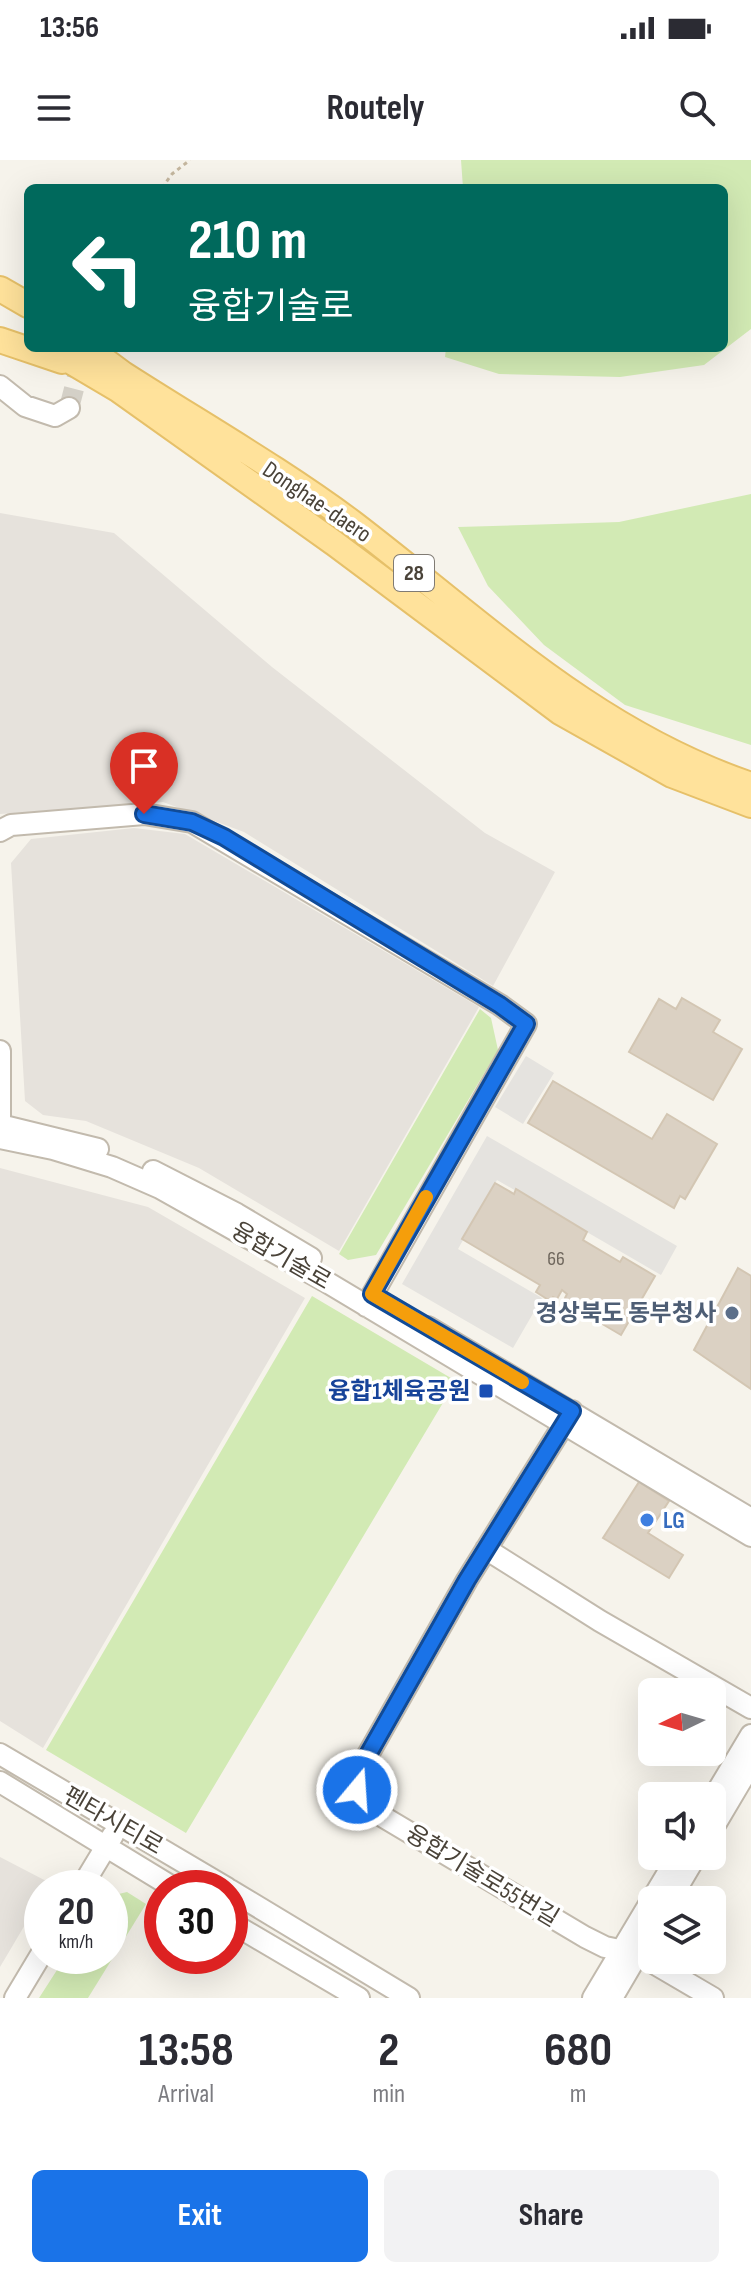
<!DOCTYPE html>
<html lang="en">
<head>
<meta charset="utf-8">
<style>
	:root { --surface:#fff; --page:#f2f2f3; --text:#2b2b33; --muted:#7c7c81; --accent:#1a73e8 }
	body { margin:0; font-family:"Sofia Sans Condensed","Noto Sans KR",sans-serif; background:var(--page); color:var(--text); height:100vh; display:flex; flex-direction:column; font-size:30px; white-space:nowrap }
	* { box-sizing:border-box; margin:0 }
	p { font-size:26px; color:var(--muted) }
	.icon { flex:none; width:44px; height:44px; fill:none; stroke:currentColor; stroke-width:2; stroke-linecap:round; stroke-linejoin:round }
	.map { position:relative; height:1838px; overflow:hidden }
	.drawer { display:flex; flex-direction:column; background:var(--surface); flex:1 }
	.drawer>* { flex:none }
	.banner { position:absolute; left:24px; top:24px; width:704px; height:168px; border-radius:12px; box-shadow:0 8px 32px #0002; background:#00695c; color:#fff; overflow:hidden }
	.needle { width:52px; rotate:265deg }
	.fabs { position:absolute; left:638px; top:1518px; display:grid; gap:16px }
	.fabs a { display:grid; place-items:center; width:88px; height:88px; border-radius:12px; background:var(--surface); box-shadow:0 8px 32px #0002; font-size:40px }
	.speed { position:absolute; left:24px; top:1710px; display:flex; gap:16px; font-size:40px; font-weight:700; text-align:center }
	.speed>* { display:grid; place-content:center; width:104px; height:104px; border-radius:50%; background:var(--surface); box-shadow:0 8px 32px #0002; line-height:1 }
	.speed small { font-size:20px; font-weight:400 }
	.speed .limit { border:12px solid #d22; background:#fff; color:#111 }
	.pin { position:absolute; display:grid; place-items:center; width:68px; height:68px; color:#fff; margin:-82px -34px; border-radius:50% 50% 50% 0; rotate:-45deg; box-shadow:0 0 8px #0007 }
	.pin .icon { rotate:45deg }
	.me { position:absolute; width:88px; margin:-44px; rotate:18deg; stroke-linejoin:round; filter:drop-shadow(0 0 6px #0008) }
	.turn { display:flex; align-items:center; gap:28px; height:168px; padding:0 32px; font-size:36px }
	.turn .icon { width:104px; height:104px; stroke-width:2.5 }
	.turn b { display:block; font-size:56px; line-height:68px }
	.eta { display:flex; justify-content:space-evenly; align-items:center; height:136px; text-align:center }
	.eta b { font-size:48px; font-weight:700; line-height:56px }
	.button { display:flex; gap:16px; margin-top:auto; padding:16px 32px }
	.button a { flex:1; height:92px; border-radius:12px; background:var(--accent); color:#fff; font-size:32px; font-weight:700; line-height:92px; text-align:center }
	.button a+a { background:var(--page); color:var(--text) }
	.status { display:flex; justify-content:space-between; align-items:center; height:56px; padding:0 40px; background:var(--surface); direction:ltr }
	.status svg { height:22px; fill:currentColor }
	header { display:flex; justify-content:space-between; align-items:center; height:104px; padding:0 32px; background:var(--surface); font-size:36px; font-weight:700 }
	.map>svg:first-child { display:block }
</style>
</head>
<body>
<div class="status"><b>13:56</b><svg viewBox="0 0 49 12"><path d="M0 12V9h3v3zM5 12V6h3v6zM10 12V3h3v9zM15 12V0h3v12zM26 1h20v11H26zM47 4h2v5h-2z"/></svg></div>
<header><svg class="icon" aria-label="menu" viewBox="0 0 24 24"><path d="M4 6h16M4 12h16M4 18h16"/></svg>Routely<svg class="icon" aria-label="search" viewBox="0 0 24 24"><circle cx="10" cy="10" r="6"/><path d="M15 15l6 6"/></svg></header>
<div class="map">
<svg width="751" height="1838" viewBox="0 0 751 1838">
	<rect width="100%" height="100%" fill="#f6f3eb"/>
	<path fill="#e6e2dc" d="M0,353L114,373L272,507L485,673L555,712L493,826L244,672L163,642L0,654Z
		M134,668L185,674L479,847L339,1091L199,1008L86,961L43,955L25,941L11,703L31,679Z
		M0,1008L148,1047L305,1138L43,1588L0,1561Z
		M0,1697L50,1723L42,1728V1736L0,1807Z"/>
	<path fill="#d2eab4" d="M461,0H751V169L704,205L620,217L499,214L445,197L446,188H724V28H463Z
		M751,334V585L625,545L544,485L488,426L458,367L619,362Z
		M480,849L491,858L498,890L376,1095L348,1100L339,1094Z
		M312,1136L456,1221L186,1673L46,1590Z
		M127,1732L146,1744L88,1838H39L66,1796H110V1736Z"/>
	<path fill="#e5e3df" d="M526,896L554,913L523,964L495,947Z
		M487,976L677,1086L661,1115L497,1020L458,1089L542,1138L513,1188L402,1124Z"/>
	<path fill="#dbd1c3" stroke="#d3c6b3" stroke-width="2" d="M682,838L720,860L713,872L742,889L713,940L629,892L659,839L676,849Z
		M553,921L652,979L667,954L717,984L685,1039L680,1036L674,1048L528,963Z
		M495,1023L514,1034L516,1029L587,1072L583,1080L620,1102L623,1097L655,1116L621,1175L587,1155L592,1146L584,1141L580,1147L565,1138L567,1134L562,1130L557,1139L553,1137L550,1141L536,1132L540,1125L462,1079Z
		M738,1108L751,1116V1229L694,1190Z
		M639,1322L669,1341L648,1373L683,1395L669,1418L603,1378Z"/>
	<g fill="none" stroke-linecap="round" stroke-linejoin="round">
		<path stroke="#d4d0c7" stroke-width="20" stroke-dasharray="20 10" stroke-linecap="butt" d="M69,248L83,194"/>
		<defs>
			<path id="minor" d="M0,226L25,246L55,256L69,248
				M0,671L11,665L144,654L192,662L500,845L526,864L366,1146
				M0,891V957
				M0,965L98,989
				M0,978L53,989L112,1007L160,1028L325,1121L751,1376
				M153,1011L237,1054L311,1098
				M428,1167L751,1359
				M572,1251L467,1420L365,1600C355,1623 355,1636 375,1652L585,1777L605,1787L638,1794L713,1838
				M486,1389L600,1461L751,1548
				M0,1594L227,1728
				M0,1622L174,1728
				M712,1640L751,1575
				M712,1670L751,1604
				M81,1728L113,1675
				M230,1730L409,1838
				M670,1740L696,1696
				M230,1762L359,1838
				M15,1838L42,1793
				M593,1838L678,1696
				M612,1838L652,1770"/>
			<path id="major" d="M0,129L28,145
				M0,180L62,201
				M48,188L119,230L334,383L560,552L672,615L751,645
				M88,188L131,220
				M120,212C196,261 282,310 354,364C482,462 594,572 751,625"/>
		</defs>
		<use href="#minor" stroke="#c2baad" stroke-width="24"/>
		<use href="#major" stroke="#e6c069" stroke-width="28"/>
		<path stroke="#c4b69e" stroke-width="3" stroke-dasharray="4 4" stroke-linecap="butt" d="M162,28L172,14L190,0"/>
		<use href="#minor" stroke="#fff" stroke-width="20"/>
		<use href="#major" stroke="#ffe29b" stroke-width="24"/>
	</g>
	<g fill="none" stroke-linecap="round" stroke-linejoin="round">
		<defs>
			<path id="route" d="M144,654L192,662L224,677L500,845L526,864L372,1134L572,1251L467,1420L365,1600L357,1620V1630"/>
		</defs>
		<use href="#route" stroke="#114b97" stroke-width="20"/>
		<use href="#route" stroke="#1a73e8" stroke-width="14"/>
		<path stroke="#f59e0b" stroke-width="14" d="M426,1037L372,1134L522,1222"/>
	</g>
	<circle fill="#5c6f8a" stroke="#fff" stroke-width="3" cx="732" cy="1153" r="8"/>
	<rect fill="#1a4fb4" stroke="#fff" stroke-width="3" x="478" y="1223" width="16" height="16" rx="4"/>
	<circle fill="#3f7fe0" stroke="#fff" stroke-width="3" cx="647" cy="1360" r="8"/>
	<g text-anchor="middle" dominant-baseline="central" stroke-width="7" stroke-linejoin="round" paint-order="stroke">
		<g font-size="20" fill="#6e665c">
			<text x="556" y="1099">66</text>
		</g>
		<rect fill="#fff" stroke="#807b74" stroke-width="2" x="394" y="395" width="40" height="36" rx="6"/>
		<g font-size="22" font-weight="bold" fill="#4a4339">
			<text x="414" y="413">28</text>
		</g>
		<g font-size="24" fill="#4a4339" stroke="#fff">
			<text transform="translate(317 342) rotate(34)">Donghae-daero</text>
			<text transform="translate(281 1096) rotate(30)">융합기술로</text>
			<text transform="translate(113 1661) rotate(30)">펜타시티로</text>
			<text transform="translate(482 1716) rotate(31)">융합기술로55번길</text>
		</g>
		<g font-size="24" font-weight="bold" fill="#4e5e75" stroke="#fff" text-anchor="end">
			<text x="716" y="1153">경상북도 동부청사</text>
		</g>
		<g font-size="24" font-weight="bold" fill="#164399" stroke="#fff" text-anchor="end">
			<text x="470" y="1231">융합1체육공원</text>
		</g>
		<g font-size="24" font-weight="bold" fill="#366cbe" stroke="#fff" text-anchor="start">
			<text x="663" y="1360">LG</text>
		</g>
	</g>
</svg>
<div class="fabs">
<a><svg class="needle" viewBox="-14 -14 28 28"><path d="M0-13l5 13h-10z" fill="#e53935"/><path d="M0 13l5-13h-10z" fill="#7c7c81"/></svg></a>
<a><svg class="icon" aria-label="sound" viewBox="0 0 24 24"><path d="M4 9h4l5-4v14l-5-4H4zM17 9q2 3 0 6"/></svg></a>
<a><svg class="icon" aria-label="layers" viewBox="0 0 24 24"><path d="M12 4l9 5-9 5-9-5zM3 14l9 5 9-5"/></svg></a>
</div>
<div class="speed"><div>20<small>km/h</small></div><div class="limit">30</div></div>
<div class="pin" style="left:144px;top:654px;background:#d93025"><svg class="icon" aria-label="arrive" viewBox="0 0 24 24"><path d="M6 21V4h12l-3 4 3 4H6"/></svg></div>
<svg class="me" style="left:357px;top:1630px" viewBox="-20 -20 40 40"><circle r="17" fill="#1a73e8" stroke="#fff" stroke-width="3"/><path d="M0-11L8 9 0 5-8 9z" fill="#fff"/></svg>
<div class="banner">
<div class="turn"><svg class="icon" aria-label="left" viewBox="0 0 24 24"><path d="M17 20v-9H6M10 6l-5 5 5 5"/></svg><div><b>210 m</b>융합기술로</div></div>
</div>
</div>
<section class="drawer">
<div class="eta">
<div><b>13:58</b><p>Arrival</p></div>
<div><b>2</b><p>min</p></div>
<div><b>680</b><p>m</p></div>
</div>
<div class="button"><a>Exit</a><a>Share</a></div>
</section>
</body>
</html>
